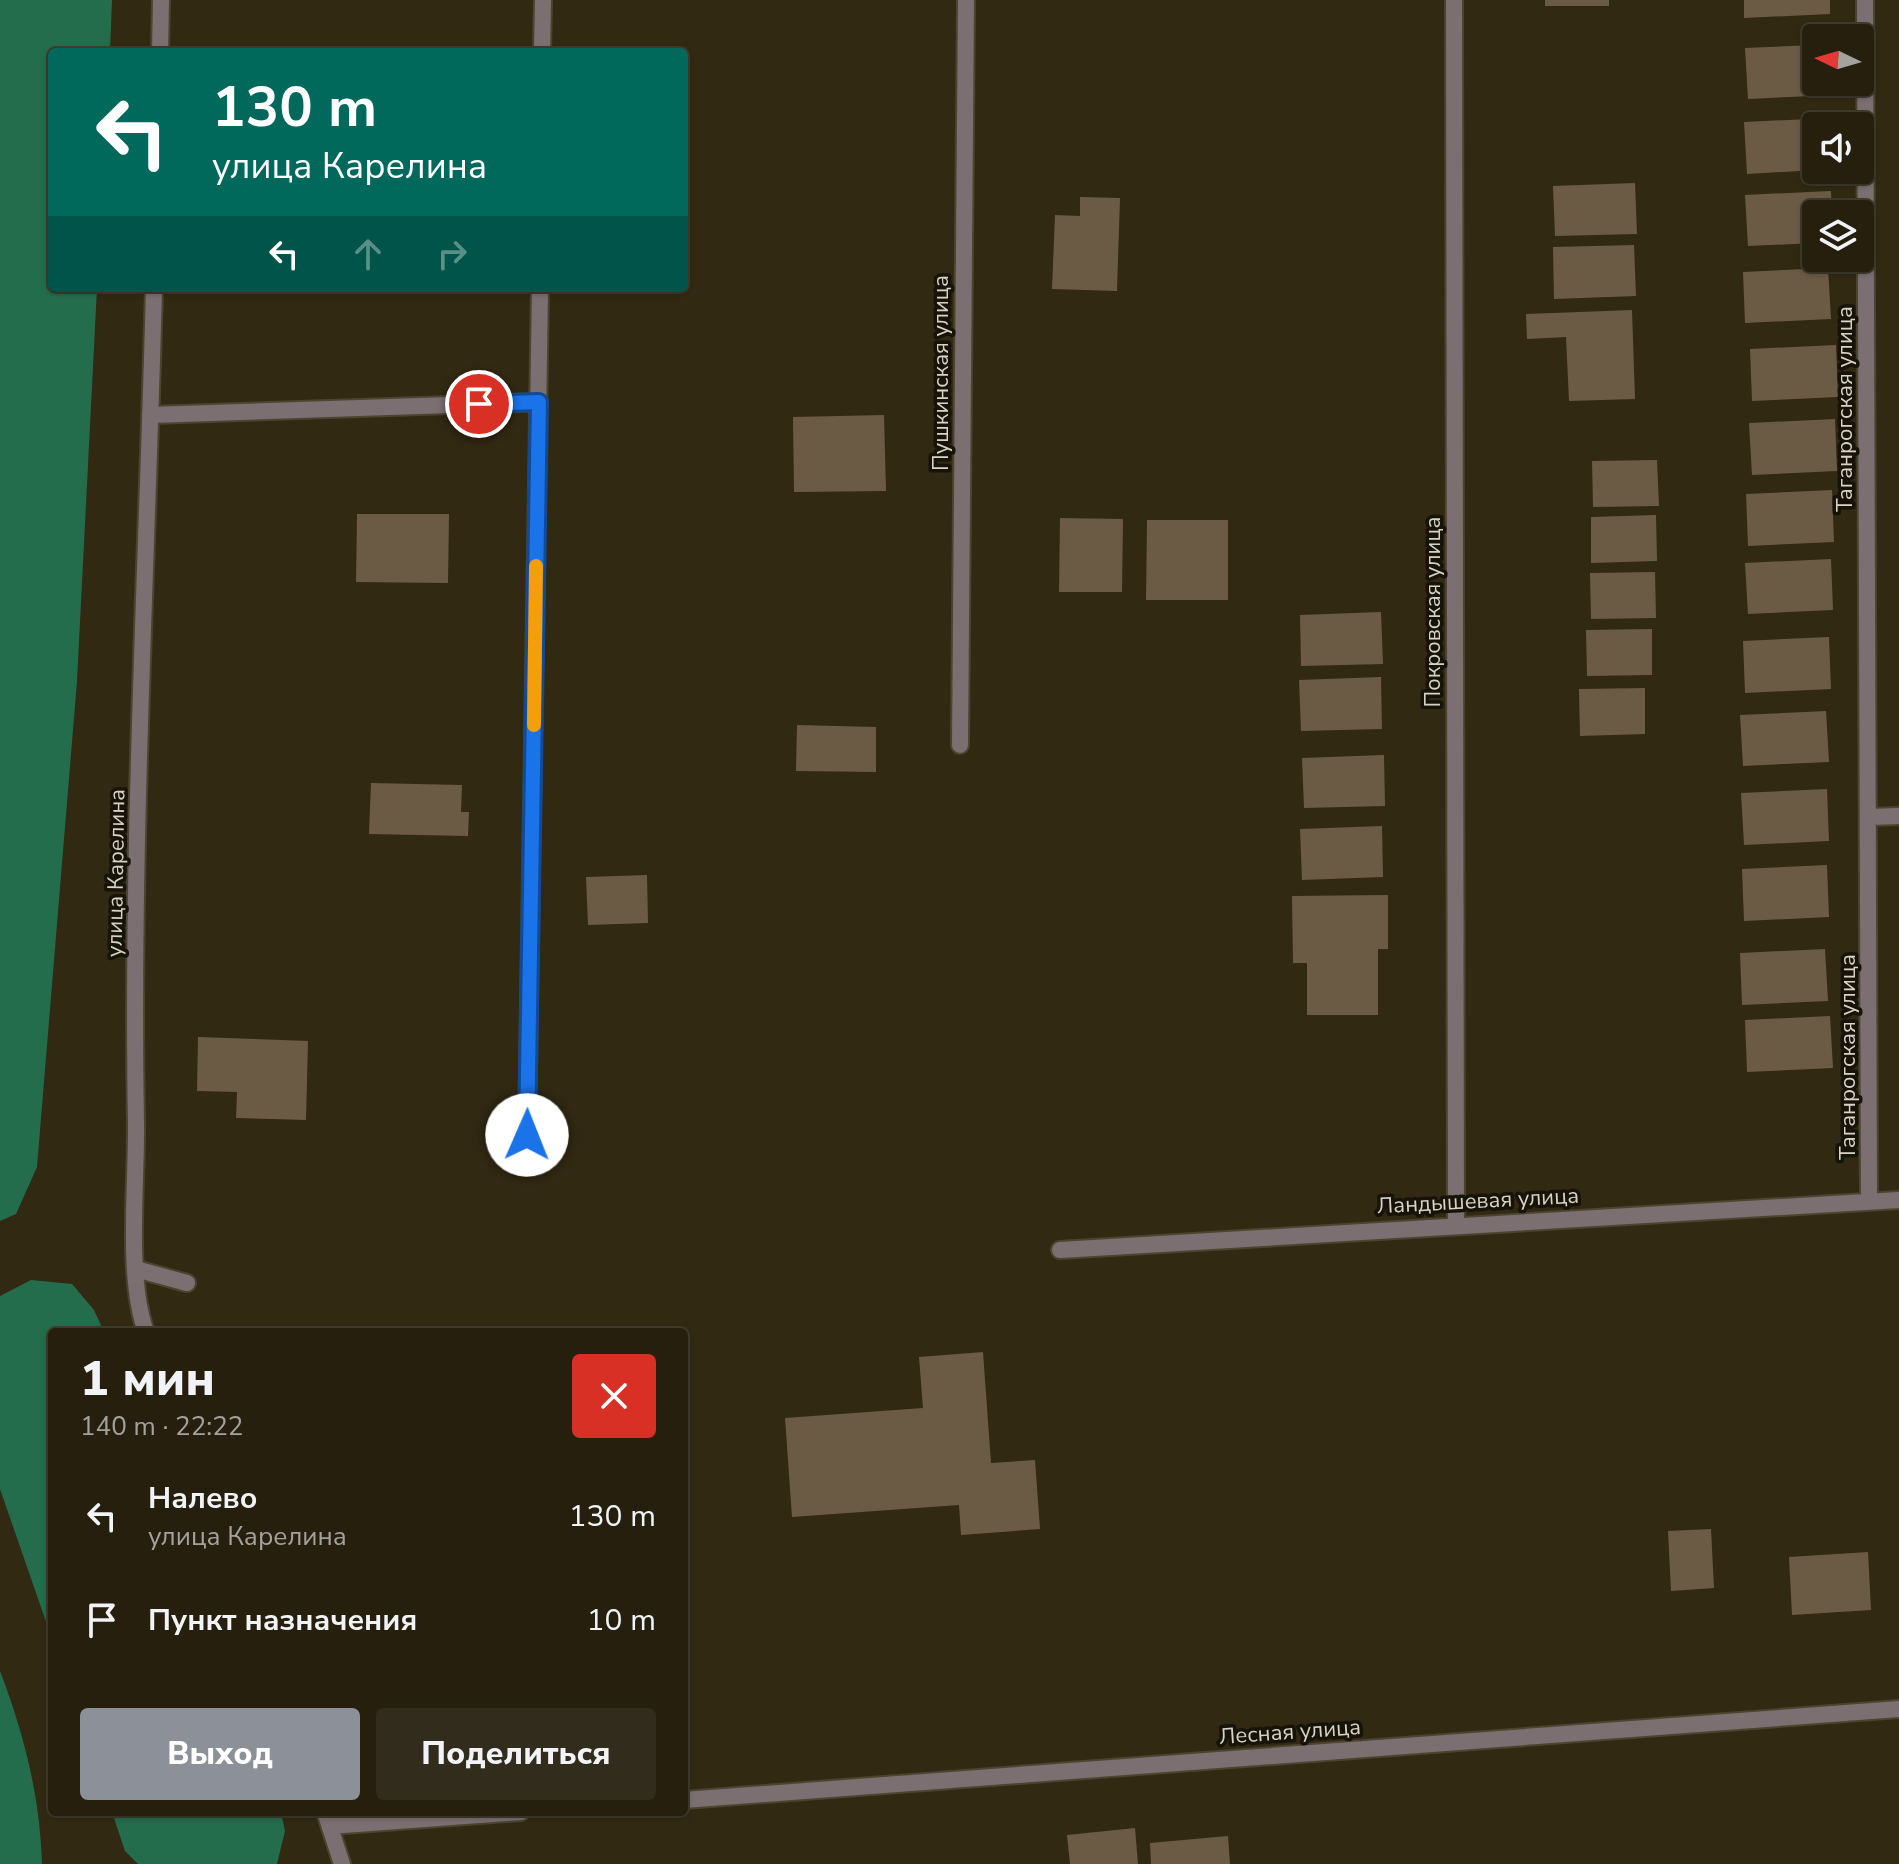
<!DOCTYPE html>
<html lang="ru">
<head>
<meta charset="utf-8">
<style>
	:root { --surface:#261f0e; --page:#322c1c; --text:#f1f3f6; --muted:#a4a29e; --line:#423d2e; --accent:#8c9099 }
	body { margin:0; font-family:"Nunito Sans",sans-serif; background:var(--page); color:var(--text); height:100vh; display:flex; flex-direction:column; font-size:30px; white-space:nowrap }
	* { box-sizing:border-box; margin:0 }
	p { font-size:26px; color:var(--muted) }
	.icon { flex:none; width:44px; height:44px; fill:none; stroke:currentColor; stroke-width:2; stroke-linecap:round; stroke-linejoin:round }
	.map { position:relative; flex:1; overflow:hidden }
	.sheet { position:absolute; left:48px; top:1328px; width:640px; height:488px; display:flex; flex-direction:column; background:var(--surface); border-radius:8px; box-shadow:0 2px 6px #0004,0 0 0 2px var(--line) }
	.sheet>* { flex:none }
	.banner { position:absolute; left:48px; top:48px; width:640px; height:244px; border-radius:8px; box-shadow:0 2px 6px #0004,0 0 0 2px var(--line); background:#00695c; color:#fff; overflow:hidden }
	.needle { width:52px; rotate:275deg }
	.fabs { position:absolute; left:1802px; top:24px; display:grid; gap:16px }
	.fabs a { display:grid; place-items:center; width:72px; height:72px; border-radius:8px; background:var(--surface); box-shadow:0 2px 6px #0004,0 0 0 2px var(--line); font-size:40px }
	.pin { position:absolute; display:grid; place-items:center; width:68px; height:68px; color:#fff; margin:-34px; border:4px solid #fff; border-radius:50%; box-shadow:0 2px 8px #0007 }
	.me { position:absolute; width:88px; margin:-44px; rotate:1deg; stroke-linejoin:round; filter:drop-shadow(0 0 6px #0008) }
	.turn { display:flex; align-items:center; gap:28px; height:168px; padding:0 32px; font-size:36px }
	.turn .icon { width:104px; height:104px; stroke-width:2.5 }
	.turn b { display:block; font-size:56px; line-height:68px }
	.lanes { display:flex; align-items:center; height:76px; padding:0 32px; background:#0003; justify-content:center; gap:40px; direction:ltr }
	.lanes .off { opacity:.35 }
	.round { display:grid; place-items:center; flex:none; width:84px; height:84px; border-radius:8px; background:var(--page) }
	.head { display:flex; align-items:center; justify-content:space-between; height:136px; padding:0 32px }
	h1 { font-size:48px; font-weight:800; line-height:60px }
	.action { display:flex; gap:16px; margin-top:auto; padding:16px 32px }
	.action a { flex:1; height:92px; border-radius:8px; background:var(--accent); color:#fff; font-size:32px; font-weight:800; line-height:92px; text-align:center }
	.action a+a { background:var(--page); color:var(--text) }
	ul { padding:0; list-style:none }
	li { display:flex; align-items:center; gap:24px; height:104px; padding:0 32px }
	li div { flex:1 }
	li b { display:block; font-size:30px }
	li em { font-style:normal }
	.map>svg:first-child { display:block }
</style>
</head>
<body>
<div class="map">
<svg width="1899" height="1864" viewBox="0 0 1899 1864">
	<rect width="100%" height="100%" fill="#322913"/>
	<path fill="#246d4c" d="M0,0H112L110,52H52V288H97L77,681L37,1167L16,1214L0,1221Z
		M31,1280L72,1284L94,1310L104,1332H52V1639L0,1489V1296Z
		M0,1671C24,1734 40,1796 42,1864H0Z
		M112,1812H281L285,1831L277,1864H138L125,1851Z"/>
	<path fill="#6b5b45" d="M1545,0H1609V6H1545Z
		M1744,0H1830V14L1744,18Z
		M1816,45V82H1833V95L1748,99L1745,48Z
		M1830,118V126H1816V170L1747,174L1744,122Z
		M1635,183L1637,234L1555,236L1553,186Z
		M1831,191L1832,214H1816V243L1748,246L1745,195Z
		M1080,197L1120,198L1117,291L1052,289L1055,215L1080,216Z
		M1634,245L1636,296L1554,299L1553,247Z
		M1828,268L1831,319L1745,323L1743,272Z
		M1632,310L1635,399L1569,401L1566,337L1527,339L1526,314Z
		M1836,345L1838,397L1752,401L1750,349Z
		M884,415L886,491L794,492L793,417Z
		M1835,419L1837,471L1752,475L1749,423Z
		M1657,460L1659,506L1593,507L1592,461Z
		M1832,490L1834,542L1748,546L1746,494Z
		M357,514H449L448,583L356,582Z
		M1656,515L1657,561L1591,563V517Z
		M1060,518L1123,519L1122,592H1059Z
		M1147,520H1228V600H1146Z
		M1831,559L1833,610L1748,614L1745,563Z
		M1655,572L1656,618L1591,619L1590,573Z
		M1381,612L1383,664L1301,666L1300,615Z
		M1652,629V675L1587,676L1586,630Z
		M1829,637L1831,689L1745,693L1743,641Z
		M1381,677L1382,729L1301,731L1299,680Z
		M1645,688V734L1580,736L1579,689Z
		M1826,711L1829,762L1743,766L1740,715Z
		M797,725L876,727V772L796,771Z
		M1384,755L1385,806L1304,808L1302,758Z
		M371,783L462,785L461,812H469L468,836L369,834Z
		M1827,789L1829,841L1744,845L1741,793Z
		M1382,826L1383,877L1302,880L1300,829Z
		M1827,865L1829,917L1744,921L1742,869Z
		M647,875L648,923L588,925L586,877Z
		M1388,895V949H1378V1015H1307V963H1293L1292,896Z
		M1825,949L1828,1001L1742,1005L1740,953Z
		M1830,1016L1833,1068L1747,1072L1745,1020Z
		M198,1037L308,1041L306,1120L236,1118L237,1092L197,1091Z
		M983,1352L991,1463L1035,1460L1040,1529L961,1535L959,1505L792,1517L785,1418L923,1408L919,1357Z
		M1711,1529L1714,1588L1671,1591L1668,1531Z
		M1868,1552L1871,1610L1792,1615L1789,1557Z
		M1135,1828L1138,1864H1070L1067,1835Z
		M1228,1836L1230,1864H1151L1150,1843Z"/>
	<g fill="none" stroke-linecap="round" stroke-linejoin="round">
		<defs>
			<path id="lane" d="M136,1269L187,1283"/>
			<path id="street" d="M1454,0L1456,1224
				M1865,0L1869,1201
				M160,52L161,0
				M542,52L543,0
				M150,415L539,402
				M960,745L966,0
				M1870,817L1899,816
				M527,1135L540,288
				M1060,1250L1899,1200
				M146,1332C126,1277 137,1182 136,1122C131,844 147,566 154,288
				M684,1800L1899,1709
				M325,1812L342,1864
				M330,1826L521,1812"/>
		</defs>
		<use href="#lane" stroke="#4c442f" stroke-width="20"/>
		<use href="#street" stroke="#4c442f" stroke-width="20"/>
		<use href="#lane" stroke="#7c6f72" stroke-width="16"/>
		<use href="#street" stroke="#7c6f72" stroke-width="16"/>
	</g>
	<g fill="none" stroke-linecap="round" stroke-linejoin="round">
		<defs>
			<path id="route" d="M479,404L539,402L527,1135"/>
		</defs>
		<use href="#route" stroke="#114b97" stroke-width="20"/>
		<use href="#route" stroke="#1a73e8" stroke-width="14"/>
		<path stroke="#f59e0b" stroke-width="14" d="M534,725L536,566"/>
	</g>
	<g text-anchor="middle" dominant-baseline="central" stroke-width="7" stroke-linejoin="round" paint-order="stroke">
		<g font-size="22" fill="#d7d2c4" stroke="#161309">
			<text transform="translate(941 373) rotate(-90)">Пушкинская улица</text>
			<text transform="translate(1845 409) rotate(-90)">Таганрогская улица</text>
			<text transform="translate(1433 612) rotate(-90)">Покровская улица</text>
			<text transform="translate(116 873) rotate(-89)">улица Карелина</text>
			<text transform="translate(1848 1057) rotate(-90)">Таганрогская улица</text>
			<text transform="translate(1478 1201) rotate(-3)">Ландышевая улица</text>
			<text transform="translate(1290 1732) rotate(-4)">Лесная улица</text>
		</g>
	</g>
</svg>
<div class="fabs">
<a><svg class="needle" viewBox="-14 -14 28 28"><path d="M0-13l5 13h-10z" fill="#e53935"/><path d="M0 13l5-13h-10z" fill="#a4a29e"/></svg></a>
<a><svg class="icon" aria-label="sound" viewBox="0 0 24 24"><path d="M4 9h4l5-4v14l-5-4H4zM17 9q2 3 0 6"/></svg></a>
<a><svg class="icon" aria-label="layers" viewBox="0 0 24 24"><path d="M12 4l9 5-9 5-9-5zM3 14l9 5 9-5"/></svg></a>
</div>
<div class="pin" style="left:479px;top:404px;background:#d93025"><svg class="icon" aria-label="arrive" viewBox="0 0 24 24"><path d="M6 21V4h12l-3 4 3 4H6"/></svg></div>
<svg class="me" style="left:527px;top:1135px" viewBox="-20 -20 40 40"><circle r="19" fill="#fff"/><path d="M0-13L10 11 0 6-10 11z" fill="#1a73e8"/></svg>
<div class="banner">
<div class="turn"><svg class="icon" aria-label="left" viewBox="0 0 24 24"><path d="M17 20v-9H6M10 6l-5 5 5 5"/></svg><div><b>130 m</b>улица Карелина</div></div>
<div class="lanes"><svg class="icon" aria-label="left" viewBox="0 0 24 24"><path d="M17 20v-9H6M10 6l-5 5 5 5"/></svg><svg class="icon off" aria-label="ahead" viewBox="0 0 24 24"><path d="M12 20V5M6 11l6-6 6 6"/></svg><svg class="icon off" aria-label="right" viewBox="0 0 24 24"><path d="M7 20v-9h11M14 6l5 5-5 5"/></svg></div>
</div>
<section class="sheet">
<div class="head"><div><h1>1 мин</h1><p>140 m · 22:22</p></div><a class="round" style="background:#d93025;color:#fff"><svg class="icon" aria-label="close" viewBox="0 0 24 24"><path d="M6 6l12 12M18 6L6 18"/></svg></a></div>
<ul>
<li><svg class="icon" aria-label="left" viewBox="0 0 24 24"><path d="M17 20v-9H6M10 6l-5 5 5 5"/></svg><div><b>Налево</b><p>улица Карелина</p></div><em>130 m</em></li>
<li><svg class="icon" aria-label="arrive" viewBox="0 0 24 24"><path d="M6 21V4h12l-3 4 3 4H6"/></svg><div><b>Пункт назначения</b></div><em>10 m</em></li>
</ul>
<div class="action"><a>Выход</a><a>Поделиться</a></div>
</section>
</div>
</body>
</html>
